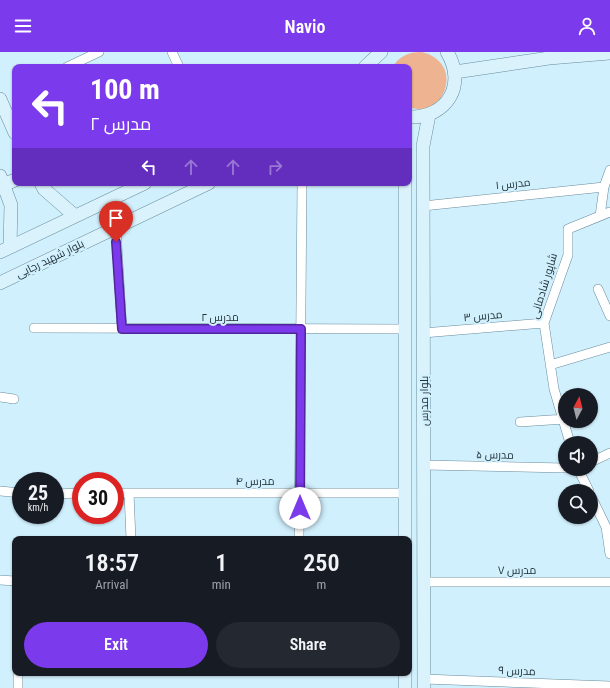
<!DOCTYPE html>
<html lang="en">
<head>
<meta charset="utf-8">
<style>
	:root { --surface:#171b24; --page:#242831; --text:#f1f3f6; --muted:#9ea1a6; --accent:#7c3aed }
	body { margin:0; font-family:"Roboto Condensed",Cairo,sans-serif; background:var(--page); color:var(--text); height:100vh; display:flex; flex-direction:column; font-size:15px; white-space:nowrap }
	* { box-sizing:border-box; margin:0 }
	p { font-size:13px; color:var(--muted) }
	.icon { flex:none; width:22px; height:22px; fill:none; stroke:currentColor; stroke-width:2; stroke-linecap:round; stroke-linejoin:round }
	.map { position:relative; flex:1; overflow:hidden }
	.drawer { position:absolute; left:12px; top:484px; width:400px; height:140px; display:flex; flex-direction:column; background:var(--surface); border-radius:8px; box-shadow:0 1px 3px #0004 }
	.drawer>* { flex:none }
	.guide { position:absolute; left:12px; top:12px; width:400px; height:122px; border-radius:8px; box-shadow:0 1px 3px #0004; background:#7c3aed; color:#fff; overflow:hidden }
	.needle { width:26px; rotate:7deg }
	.fabs { position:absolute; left:558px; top:336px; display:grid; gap:8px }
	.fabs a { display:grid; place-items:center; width:40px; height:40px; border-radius:50%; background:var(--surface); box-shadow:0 1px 3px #0004; font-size:20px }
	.speed { position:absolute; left:12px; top:420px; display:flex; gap:8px; font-size:20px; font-weight:700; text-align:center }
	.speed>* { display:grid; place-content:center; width:52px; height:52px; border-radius:50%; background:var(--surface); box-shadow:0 1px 3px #0004; line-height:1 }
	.speed small { font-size:10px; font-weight:400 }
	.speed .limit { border:6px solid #d22; background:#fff; color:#111 }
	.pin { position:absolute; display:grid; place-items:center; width:34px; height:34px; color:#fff; margin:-41px -17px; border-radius:50% 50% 50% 0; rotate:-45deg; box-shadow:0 0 4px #0007 }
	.pin .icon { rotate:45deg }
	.me { position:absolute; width:44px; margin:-22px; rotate:0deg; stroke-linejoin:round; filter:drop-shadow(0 0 3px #0008) }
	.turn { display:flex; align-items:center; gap:14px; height:84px; padding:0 12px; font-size:18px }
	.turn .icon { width:52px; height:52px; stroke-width:2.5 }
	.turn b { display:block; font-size:28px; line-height:34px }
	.lanes { display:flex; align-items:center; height:38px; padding:0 12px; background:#0003; justify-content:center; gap:20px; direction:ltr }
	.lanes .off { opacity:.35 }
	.eta { display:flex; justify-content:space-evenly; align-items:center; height:68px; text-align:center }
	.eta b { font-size:24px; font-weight:600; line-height:28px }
	.cta { display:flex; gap:8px; margin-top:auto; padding:8px 12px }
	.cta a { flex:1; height:46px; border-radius:24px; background:var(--accent); color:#fff; font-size:16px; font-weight:600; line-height:46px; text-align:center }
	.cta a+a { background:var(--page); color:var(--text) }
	header { display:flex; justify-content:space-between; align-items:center; height:52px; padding:0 12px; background:var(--accent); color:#fff; font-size:18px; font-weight:600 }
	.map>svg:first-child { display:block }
</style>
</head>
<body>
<header><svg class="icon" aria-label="menu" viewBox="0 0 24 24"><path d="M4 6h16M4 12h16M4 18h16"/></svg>Navio<svg class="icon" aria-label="person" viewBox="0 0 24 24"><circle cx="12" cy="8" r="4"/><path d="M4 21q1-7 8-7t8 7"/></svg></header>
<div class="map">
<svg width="610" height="636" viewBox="0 0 610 636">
	<rect width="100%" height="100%" fill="#d1f0fe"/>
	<path fill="#eeb491" d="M421,0C424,1 428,1 430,3C463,18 442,68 409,55V15H393C398,4 410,0 421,0Z"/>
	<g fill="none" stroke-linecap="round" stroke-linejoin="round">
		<defs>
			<path id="street" d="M172,0L179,15
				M67,15L99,0
				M423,154L604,135
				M600,164L604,135L610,118
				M116,176L122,277
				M598,237L610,264
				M34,276L405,277
				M423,281L544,271
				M550,313L610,295
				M0,345L14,347
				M520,370L565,367
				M570,391L554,337L544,271L568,203V177L610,160
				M591,410L610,401
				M424,413L565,416
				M578,417L589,439
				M0,439L21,441
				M115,441H405
				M129,441L131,487
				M55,442L81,441
				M591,444L606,475L610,502
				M299,487L302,131
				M0,528L15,529
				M424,530H610
				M424,627L610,634
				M18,636V621"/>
			<path id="secondary" d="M365,15L381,0
				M455,20L549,6L610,1
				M0,47L15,81
				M409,65C447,66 467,33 447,0
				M0,124L11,153L10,195
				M41,131L44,137L75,164
				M405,131V487
				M3,133L15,128
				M0,200L145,131
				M0,231L209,131
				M405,621V636
				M424,636L423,94L429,63"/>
		</defs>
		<use href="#street" stroke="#688c9c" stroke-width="10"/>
		<use href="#secondary" stroke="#688c9c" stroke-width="14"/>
		<use href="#street" stroke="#fff" stroke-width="9"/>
		<use href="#secondary" stroke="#daf2fc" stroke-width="13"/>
	</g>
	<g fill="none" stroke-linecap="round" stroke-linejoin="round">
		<defs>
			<path id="route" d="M116,190L122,277H301L300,456"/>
		</defs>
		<use href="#route" stroke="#51269a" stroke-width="10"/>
		<use href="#route" stroke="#7c3aed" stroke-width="7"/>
	</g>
	<g text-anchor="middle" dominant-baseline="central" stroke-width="4" stroke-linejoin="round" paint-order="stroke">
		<g font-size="11" fill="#213037" stroke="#d1f0fe">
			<text transform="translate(513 132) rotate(-6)">مدرس ۱</text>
			<text transform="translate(50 207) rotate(-26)">بلوار شهید رجایی</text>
			<text transform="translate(544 234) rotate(-73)">شاپور شادمانی</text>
			<text transform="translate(483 264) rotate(-5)">مدرس ۳</text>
			<text x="220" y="265">مدرس ۲</text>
			<text transform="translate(424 349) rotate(-90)">بلوار مدرس</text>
			<text transform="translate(495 403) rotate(1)">مدرس ۵</text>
			<text x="255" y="429">مدرس ۴</text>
			<text x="517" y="518">مدرس ۷</text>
			<text transform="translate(517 619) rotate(2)">مدرس ۹</text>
		</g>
	</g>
</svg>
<div class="fabs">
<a><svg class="needle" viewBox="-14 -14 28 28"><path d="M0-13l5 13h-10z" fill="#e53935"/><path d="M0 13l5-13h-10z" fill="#9ea1a6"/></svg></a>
<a><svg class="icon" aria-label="sound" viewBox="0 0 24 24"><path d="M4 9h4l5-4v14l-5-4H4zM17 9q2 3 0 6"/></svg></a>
<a><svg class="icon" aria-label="search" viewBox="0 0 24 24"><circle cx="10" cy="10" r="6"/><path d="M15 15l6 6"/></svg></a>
</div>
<div class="speed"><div>25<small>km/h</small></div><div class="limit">30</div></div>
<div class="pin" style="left:116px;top:190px;background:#d93025"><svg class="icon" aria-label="arrive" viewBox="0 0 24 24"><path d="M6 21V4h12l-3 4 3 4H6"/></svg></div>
<svg class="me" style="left:300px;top:456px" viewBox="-20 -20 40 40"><circle r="19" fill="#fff"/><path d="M0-13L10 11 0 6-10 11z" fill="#7c3aed"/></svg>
<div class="guide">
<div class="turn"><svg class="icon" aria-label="left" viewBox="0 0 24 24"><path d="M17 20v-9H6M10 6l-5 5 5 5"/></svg><div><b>100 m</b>مدرس ۲</div></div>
<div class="lanes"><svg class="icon" aria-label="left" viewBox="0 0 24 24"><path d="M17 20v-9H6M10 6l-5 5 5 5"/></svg><svg class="icon off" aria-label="ahead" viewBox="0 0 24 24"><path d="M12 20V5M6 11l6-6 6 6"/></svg><svg class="icon off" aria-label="ahead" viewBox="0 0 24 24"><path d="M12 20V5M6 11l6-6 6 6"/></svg><svg class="icon off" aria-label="right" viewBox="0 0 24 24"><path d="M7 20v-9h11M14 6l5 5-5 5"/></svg></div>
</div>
<section class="drawer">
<div class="eta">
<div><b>18:57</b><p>Arrival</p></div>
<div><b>1</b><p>min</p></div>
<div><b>250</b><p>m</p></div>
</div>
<div class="cta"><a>Exit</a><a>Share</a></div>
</section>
</div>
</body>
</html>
